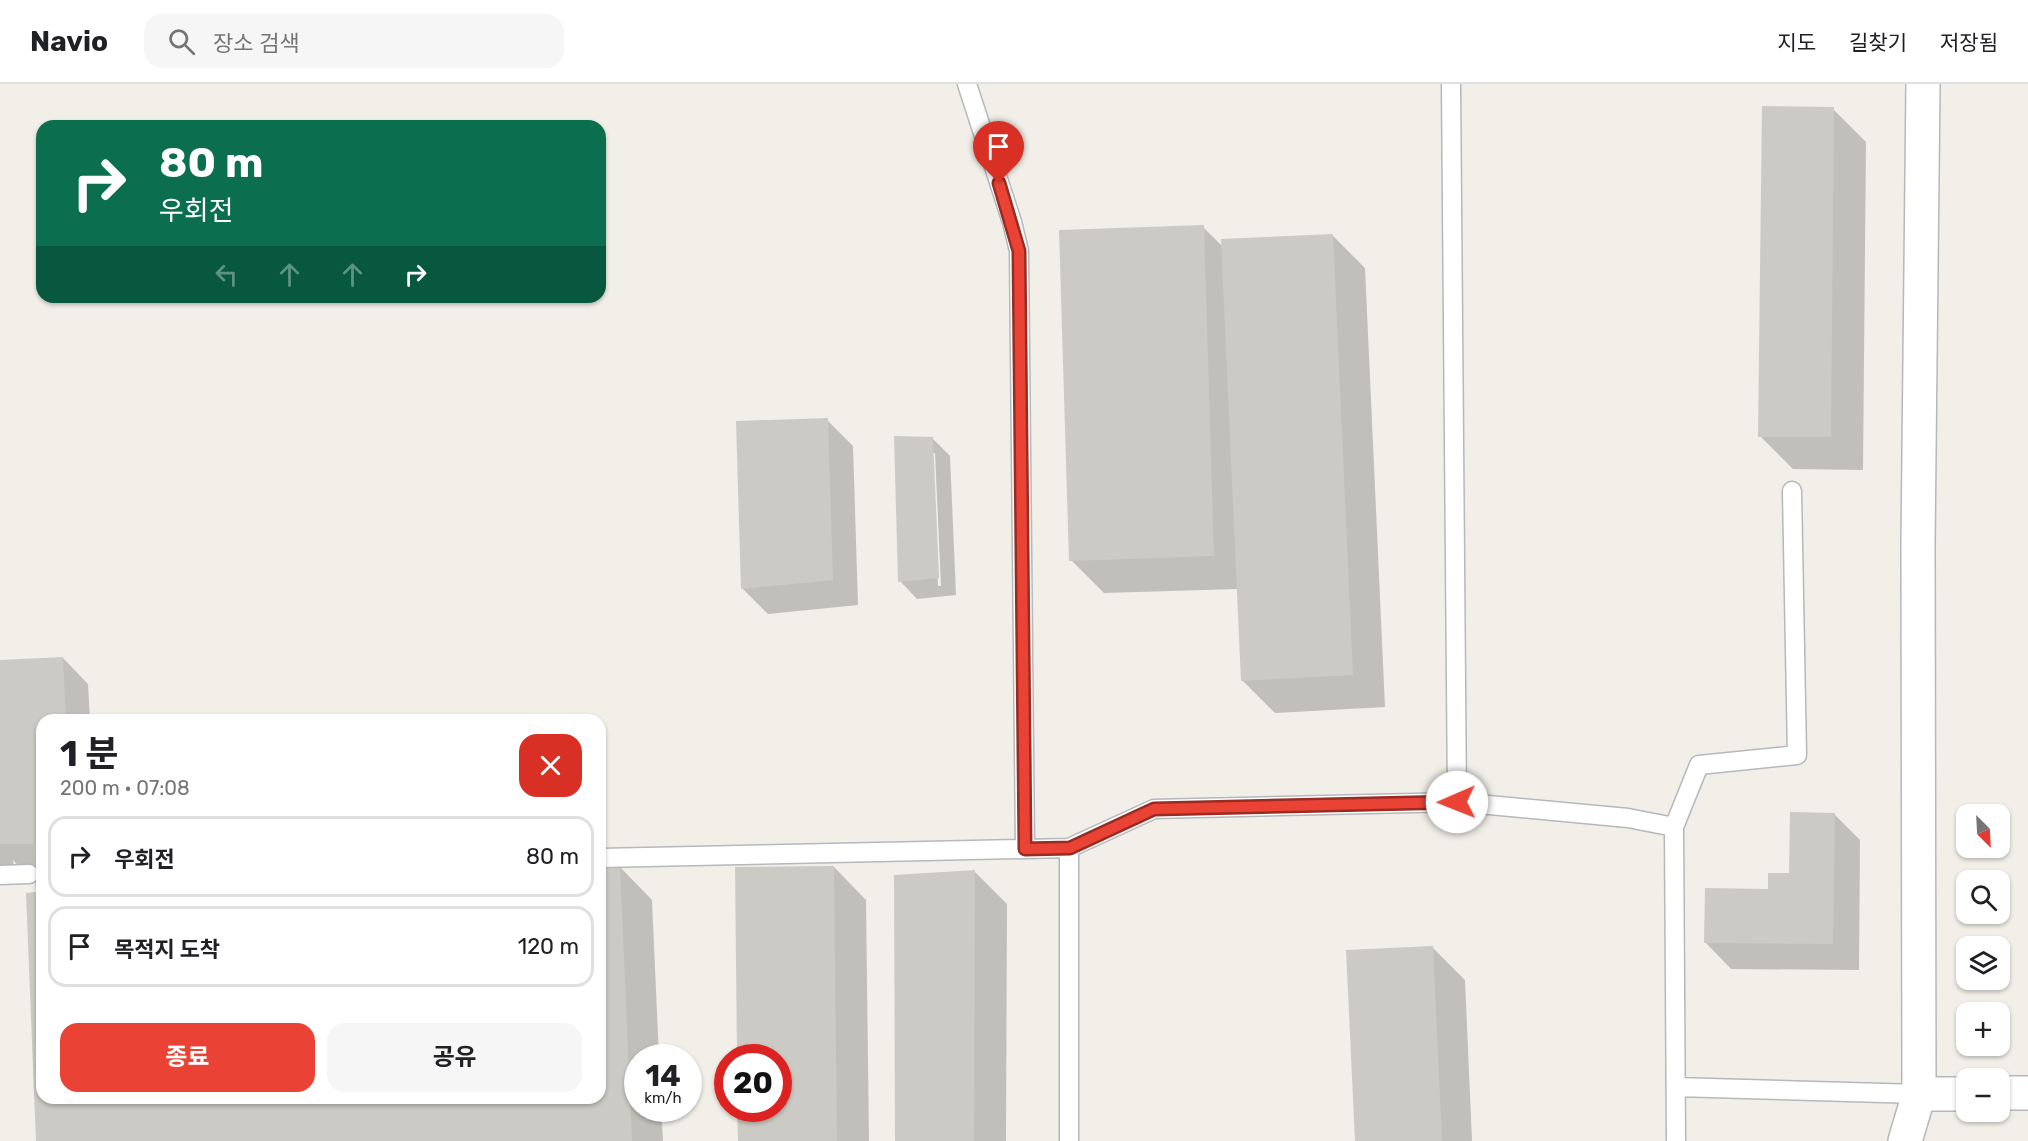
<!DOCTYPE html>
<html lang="ko">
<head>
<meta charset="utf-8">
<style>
	:root { --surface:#fff; --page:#f6f6f6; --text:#202124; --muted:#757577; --line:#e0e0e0; --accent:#ea4335 }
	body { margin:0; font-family:Rubik,"Noto Sans KR",sans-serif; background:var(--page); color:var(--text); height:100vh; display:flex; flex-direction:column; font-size:22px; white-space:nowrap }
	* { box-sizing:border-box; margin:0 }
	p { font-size:20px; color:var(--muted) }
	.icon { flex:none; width:33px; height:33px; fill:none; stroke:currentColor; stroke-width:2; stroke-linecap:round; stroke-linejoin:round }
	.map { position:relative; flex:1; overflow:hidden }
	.details { position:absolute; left:36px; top:630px; width:570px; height:390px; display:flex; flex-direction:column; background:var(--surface); border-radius:18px; box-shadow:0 2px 4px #0004 }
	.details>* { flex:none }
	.banner { position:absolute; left:36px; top:36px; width:570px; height:183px; border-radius:18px; box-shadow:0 2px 4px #0004; background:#0b6e4f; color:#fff; overflow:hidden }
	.needle { width:39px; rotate:156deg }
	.controls { position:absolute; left:1956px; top:720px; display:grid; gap:12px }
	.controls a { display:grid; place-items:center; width:54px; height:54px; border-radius:12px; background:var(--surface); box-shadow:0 2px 4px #0004; font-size:30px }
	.speed { position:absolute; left:624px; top:960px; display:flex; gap:12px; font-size:30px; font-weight:700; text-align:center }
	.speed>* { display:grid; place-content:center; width:78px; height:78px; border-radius:50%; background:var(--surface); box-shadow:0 2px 4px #0004; line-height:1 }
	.speed small { font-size:15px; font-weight:400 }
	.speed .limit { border:9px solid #d22; background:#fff; color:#111 }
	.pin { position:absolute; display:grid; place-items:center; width:51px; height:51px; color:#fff; margin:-62px -26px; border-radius:50% 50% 50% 0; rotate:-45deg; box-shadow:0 0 6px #0007 }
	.pin .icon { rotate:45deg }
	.me { position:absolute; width:66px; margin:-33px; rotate:269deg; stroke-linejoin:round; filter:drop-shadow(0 0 4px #0008) }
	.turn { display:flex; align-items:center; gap:21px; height:126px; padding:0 24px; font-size:27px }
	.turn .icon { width:78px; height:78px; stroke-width:2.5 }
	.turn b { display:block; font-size:42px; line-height:51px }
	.lanes { display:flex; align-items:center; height:57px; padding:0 24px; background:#0003; justify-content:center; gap:30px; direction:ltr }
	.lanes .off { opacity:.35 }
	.round { display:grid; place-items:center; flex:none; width:63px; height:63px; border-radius:18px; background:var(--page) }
	.overview { display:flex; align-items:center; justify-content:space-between; height:102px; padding:0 24px }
	h1 { font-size:36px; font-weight:700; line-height:45px }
	.primary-button { display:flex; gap:12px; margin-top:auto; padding:12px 24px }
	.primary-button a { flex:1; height:69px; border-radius:18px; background:var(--accent); color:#fff; font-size:24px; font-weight:700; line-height:69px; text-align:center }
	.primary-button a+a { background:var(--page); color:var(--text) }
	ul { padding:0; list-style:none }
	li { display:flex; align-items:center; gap:18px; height:81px; margin:0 12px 9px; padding:0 12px; border:3px solid var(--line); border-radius:18px }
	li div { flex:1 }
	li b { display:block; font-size:22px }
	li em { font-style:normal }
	header { display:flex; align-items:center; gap:36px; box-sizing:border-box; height:84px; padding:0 30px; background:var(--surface); border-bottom:2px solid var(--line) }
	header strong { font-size:28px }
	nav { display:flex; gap:33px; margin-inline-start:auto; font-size:21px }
	.search { width:420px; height:54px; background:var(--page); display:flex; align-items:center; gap:15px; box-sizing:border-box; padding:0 21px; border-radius:18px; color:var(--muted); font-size:22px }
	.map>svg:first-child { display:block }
</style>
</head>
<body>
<header>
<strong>Navio</strong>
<div class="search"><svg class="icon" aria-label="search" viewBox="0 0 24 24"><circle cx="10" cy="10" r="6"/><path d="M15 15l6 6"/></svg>장소 검색</div>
<nav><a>지도</a><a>길찾기</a><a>저장됨</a></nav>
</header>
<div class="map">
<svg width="2028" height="1057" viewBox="0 0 2028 1057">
	<rect width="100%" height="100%" fill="#f1efe8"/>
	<path fill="#0003" fill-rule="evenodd" d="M1833,25L1866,58L1863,386L1793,385L1760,352Z
		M1203,143L1223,163L1332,151L1365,184L1385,623L1275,629L1242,596L1238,505L1104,509L1071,476Z
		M827,336L853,362L858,521L768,530L742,504Z
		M932,354L950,372L956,511L917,515L900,497ZM932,369H935L941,502H938Z
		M63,574L88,600L90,636H42V1014H600V784L620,783L652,816L659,974H638V1024H661L663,1057H37V786H22L13,776L14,783L0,784V577Z
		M1834,730L1860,756L1859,886L1731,885L1706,859L1790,791Z
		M834,783L866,816L869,1057H739L778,1024Z
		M974,787L1007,820L1006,1057H896Z
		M1432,863L1465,896L1472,1057H1356Z"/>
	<path fill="#cccac5" d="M1762,22L1834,23L1831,353H1758Z
		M1204,141L1214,472L1069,477L1059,146Z
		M1333,150L1353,591L1241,597L1221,155Z
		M828,334L833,496L741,505L736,337Z
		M894,352L933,353L939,494L898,498Z
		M63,573L66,636H42V1014H600V783L620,782L632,1057H36L26,809L36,808L33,760H0V576Z
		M1790,728L1835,729L1833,860L1704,859L1705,804L1768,805V789H1789Z
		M834,782L837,1057H738L737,1024H778V974H737L735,783Z
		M975,786L974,1057H895L894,791Z
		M1433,862L1442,1057H1355L1346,866Z"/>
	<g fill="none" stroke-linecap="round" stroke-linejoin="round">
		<defs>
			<path id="service" d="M967,0L1012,138L1019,167L1025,765
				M1451,0L1457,718
				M600,774L1069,764L1154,725L1457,718L1628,734L1674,743
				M0,791L29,790
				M1676,1003L1919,1010
				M1069,1057V764
				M1676,1057L1674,743L1699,681L1797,671L1792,407"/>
			<path id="minor" d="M1905,1057L1919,1010"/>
			<path id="tertiary" d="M1923,0L1918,460L1919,1010H1966
				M2000,1009H2028"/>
		</defs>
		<use href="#service" stroke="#b5b8bc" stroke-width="21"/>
		<use href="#minor" stroke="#b5b8bc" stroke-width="36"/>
		<use href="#tertiary" stroke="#b5b8bc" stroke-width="36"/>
		<use href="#service" stroke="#fff" stroke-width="18"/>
		<use href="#minor" stroke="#fff" stroke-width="33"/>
		<use href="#tertiary" stroke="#fff" stroke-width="33"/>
	</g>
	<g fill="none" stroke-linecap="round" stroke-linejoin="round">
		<defs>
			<path id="route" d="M999,99L1019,167L1025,765L1070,764L1154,725L1457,718"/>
		</defs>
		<use href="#route" stroke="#982c22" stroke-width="15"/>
		<use href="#route" stroke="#ea4335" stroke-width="10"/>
	</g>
</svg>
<div class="controls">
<a><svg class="needle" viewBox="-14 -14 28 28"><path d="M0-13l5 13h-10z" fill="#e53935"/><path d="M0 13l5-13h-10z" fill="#757577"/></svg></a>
<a><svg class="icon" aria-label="search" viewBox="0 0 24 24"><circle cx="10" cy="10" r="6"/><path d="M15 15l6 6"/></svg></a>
<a><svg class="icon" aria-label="layers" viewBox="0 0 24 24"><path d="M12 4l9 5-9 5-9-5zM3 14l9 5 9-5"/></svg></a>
<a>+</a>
<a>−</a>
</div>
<div class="speed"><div>14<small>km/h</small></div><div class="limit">20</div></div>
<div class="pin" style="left:999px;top:99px;background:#d93025"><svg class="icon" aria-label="arrive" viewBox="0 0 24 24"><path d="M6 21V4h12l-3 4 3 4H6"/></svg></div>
<svg class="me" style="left:1457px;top:718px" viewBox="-20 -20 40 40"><circle r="19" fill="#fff"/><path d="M0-13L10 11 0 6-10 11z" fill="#ea4335"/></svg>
<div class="banner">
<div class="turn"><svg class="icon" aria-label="right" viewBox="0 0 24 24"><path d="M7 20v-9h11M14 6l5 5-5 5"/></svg><div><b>80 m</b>우회전</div></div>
<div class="lanes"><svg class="icon off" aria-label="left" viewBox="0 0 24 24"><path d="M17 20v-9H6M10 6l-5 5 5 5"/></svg><svg class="icon off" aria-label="ahead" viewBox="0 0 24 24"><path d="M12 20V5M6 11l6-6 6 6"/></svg><svg class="icon off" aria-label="ahead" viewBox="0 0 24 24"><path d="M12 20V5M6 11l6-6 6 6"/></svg><svg class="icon" aria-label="right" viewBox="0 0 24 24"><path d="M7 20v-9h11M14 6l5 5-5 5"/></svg></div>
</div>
<section class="details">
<div class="overview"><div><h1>1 분</h1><p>200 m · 07:08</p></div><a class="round" style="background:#d93025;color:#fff"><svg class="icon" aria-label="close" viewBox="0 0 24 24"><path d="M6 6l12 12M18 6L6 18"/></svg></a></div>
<ul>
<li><svg class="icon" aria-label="right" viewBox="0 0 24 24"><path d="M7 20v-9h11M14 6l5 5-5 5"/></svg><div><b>우회전</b></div><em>80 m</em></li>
<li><svg class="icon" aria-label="arrive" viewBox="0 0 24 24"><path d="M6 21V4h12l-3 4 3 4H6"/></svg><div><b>목적지 도착</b></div><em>120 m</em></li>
</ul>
<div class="primary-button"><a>종료</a><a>공유</a></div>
</section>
</div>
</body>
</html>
